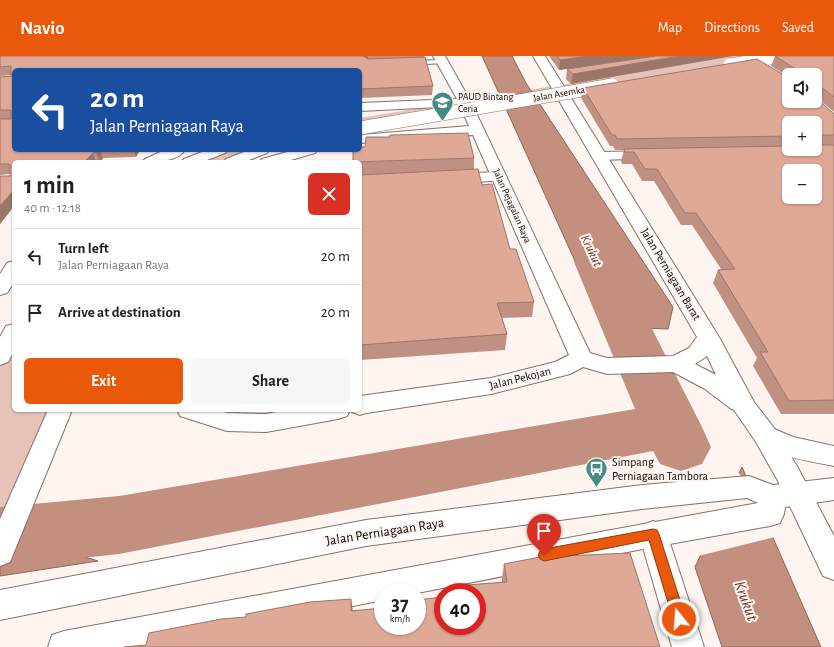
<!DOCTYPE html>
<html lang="en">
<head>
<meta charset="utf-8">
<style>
	:root { --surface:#fff; --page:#f6f6f6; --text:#222; --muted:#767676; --line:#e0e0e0; --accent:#ea580c }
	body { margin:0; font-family:"Alegreya Sans",sans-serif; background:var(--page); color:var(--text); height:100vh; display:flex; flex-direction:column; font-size:15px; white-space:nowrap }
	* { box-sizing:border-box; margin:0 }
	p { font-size:13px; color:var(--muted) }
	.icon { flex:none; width:22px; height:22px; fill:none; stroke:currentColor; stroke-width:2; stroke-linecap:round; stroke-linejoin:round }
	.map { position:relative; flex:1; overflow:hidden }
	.panel { position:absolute; left:12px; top:104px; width:350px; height:252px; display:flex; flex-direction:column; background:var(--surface); border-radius:6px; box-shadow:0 1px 3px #0004 }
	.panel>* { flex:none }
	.banner { position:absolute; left:12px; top:12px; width:350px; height:84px; border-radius:6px; box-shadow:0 1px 3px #0004; background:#1a4fa0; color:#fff; overflow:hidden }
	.buttons { position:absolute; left:782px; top:12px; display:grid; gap:8px }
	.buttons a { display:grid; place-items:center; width:40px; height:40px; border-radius:6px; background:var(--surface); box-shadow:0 1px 3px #0004; font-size:20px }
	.speed { position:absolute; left:374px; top:527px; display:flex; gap:8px; font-size:20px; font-weight:700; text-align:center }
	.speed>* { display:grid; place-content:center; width:52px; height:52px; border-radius:50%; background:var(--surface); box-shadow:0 1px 3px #0004; line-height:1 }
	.speed small { font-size:10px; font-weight:400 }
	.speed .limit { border:6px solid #d22; background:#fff; color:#111 }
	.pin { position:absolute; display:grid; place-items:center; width:34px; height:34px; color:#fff; margin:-41px -17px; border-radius:50% 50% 50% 0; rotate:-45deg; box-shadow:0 0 4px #0007 }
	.pin .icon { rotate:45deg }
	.me { position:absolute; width:44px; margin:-22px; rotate:343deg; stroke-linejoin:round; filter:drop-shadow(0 0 3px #0008) }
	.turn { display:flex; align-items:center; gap:14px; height:84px; padding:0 12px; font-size:18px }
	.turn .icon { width:52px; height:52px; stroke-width:2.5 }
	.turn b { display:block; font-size:28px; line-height:34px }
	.round { display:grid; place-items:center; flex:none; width:42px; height:42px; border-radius:6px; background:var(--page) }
	.headline { display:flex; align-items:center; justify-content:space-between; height:68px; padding:0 12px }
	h1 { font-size:24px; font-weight:600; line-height:30px }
	.primary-button { display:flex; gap:8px; margin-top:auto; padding:8px 12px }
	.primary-button a { flex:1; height:46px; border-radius:6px; background:var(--accent); color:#fff; font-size:16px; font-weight:600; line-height:46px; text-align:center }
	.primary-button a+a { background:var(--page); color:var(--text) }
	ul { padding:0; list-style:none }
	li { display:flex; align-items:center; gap:12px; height:56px; padding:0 12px; border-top:1px solid var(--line) }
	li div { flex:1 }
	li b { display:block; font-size:15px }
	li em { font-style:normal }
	header { display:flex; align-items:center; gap:24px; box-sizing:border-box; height:56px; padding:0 20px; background:var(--accent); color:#fff }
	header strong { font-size:19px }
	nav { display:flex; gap:22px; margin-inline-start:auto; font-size:14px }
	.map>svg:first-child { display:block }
</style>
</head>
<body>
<header>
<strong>Navio</strong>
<nav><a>Map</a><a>Directions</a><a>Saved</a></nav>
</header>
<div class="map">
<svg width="834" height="591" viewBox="0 0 834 591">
	<rect width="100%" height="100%" fill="#fef4f0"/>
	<path fill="#e6c3b8" d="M734,0H782L360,72V62Z
		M220,94H262L231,106H189Z
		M14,275V354H60L0,497V301Z"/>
	<path fill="#c38f7e" stroke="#8e675b" d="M482,0H512L526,27L673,251L668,273L612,271L599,258Z
		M742,411L821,591H722L695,511Z
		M0,474L98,505L0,520Z"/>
	<path fill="#fef4f0" d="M739,417L757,442L775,481L698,500L737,418Z"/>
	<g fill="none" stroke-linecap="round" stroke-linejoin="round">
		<path fill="#c38f7e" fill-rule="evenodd" d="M596,193L612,197L618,206L701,369L711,391L702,408L681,415L660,408L653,395L119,498L0,511V451L119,440L635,353L574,206L580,197Z"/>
		<defs>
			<path id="service" d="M442,4L444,5V7L410,9L407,7L410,5Z"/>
			<path id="minor" d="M653,95L658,96L660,99L658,102L600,104L595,103L593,100L595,97L600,96Z
				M499,116L505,118L507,121L505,124L450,128L444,126L442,123L444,120L450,118Z"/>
			<path id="tertiary" d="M433,0H445L471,46L590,297L607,302L673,300L689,292L697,281L533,0H545L719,281L754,346L774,372L798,412L834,480V524L823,520L778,425L756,386L734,354L730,352L705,333L673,316L607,318L583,311L570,318L491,338L360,358L352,355L351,354H360V340L491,322L555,306L569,299L473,79L360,87V79L469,70L460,50L360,55V47L457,43ZM707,300L716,319L695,308Z
				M165,94H185C177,106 156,106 142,106L145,103Z
				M294,94H317L315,97L284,106H259L262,103Z
				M14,205V226L7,237L0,239V218L7,207Z
				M653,465L663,469L667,478L704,591H672L639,478L643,469Z"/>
			<path id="secondary" d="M207,94H227L225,97L202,106H181L184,103Z
				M249,94H269L267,97L244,106H223L226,103Z
				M14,268V295L8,306L0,309V281L6,270Z
				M363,340L371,343L375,349L371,355L360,359L352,356L350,354H360V341Z
				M48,354H72L10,506L0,510V463Z
				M177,354H218L227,357L266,358L287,354H350L347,360L338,363L266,376L227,375L180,360Z
				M765,369L793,381L834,390V410C812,405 764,400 752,379L756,372Z
				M749,420L773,429L834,422V444L785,451L784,458L780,467L770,470L653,491L417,537V536H383V544L147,591H48L52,579L64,575L758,447L747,442L642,453L366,490L0,564V534L366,464L642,429Z"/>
		</defs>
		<use href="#service" stroke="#86716a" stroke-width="2"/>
		<use href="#minor" stroke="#86716a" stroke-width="2"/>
		<use href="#tertiary" stroke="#86716a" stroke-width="2"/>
		<use href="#secondary" stroke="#86716a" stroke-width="2"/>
		<use href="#service" fill="#fff" fill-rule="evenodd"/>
		<use href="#minor" fill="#fff" fill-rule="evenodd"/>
		<use href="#tertiary" fill="#fff" fill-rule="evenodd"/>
		<use href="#secondary" fill="#fff" fill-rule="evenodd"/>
		<defs>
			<path id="secondary-bridge" d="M730,9L782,0
				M360,72L612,29"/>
		</defs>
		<use href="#secondary-bridge" stroke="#86716a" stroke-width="14" stroke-linecap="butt"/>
		<use href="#secondary-bridge" stroke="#fff" stroke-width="13"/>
	</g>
	<path fill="#c09183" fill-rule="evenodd" d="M0,0H424L433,30L432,39L360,42V14H14V94H140L136,101L103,102L100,106H14V150L0,168V120H10V118L0,119V63H11H0V21L11,20V19L0,20Z
		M549,0H655L559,14Z
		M656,0L571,28L566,23L567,13Z
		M775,0H834V56L816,41L834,58V358H781L753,310L757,302L713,227L718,214L721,213L692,169H681L654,125H642L632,108H622L621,105L624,94H615L613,90H610L581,42L583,32L815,45V19H789V21L771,10ZM789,67H815V93H789Z
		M474,102V114L482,129L534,246L532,261L502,262L507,278L505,294L360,304V106Z
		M504,508L660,591L146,589L353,554L443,570L477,536H453L454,530L502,526V522Z"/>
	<path fill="#9c766a" d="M363,0H368V4Z
		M589,0H655L559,14L560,4Z
		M679,0H734L571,28L573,18Z
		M820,30L816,41L815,42V40L818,33Z
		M98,94H100L103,102L100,106L96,96Z
		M134,94H140L136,101Z
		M93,97L96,106H84Z
		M14,134V150L0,168V150Z
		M351,543L353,556L351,555Z"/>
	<path fill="#dfa998" stroke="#9c766a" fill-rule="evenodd" d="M0,0H363L368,3L425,1L433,30L360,33V14H14V94H98L96,96L93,97L84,106H14V134L0,150V120H10V108H0V63H11V54H0V21L11,20V10L0,11Z
		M557,0H589L560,4Z
		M656,0H679L573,18L567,13Z
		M775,0H834V41L820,30L818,33H815V19H793L794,12Z
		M757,3L789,22V45H815V41L834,58V79H815V67H789V80L617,83L615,79H612L583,32Z
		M468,77L474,102L353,106V94H360V91H365L366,81H390V79Z
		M815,89H834V344L789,345L760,296H768L718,214L735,213L696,157H685L657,113H645L634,96H625L624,93L789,90V93H815ZM789,115H815V141H789Z
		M478,113L482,129L492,128L510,193H516L534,246L497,247L507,278L360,289V119Z
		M630,497L660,591H124L146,589L149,577L221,563L246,561V558L310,546L351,543V555L383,552V570H417V544L443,541V570H477V536H455L454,530L507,526L504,508L540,501Z"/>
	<path fill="#ea580c" stroke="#983908" d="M653,473L657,474L659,478L686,563L684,567L679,569L675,567L673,563L649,484L544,505L540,503L538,499L540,495L544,493Z"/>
	<defs>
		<symbol id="school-pin" viewBox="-11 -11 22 30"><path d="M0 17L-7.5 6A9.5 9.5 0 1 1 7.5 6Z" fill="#458c86" stroke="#fef4f0"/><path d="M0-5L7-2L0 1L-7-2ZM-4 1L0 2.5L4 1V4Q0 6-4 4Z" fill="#fff"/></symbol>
		<symbol id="bus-pin" viewBox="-11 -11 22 30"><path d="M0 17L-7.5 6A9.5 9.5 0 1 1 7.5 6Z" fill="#458c86" stroke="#fef4f0"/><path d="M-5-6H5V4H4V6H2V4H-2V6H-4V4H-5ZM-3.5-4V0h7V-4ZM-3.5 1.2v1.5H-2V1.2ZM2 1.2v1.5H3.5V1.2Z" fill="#fff"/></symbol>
	</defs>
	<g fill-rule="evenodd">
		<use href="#school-pin" x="430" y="34" width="25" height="34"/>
		<use href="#bus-pin" x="584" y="400" width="25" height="34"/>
	</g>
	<g text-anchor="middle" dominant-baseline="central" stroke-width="4" stroke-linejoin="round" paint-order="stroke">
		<g font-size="10" fill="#120a08" stroke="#fef4f0">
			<text transform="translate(559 38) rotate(-10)">Jalan Asemka</text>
			<text transform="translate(512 150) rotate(66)">Jalan Pejagalan Raya</text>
		</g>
		<g font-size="10" fill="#120a08" stroke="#fef4f0" text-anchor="start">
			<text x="458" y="41">PAUD Bintang<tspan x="458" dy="12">Ceria</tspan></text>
		</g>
		<g font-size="12" fill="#120a08" stroke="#fef4f0">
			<text transform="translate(671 218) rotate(59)">Jalan Perniagaan Barat</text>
			<text transform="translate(520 322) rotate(-14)">Jalan Pekojan</text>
		</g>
		<g font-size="12" fill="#120a08" stroke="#fef4f0" text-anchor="start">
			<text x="612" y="406">Simpang<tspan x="612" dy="14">Perniagaan Tambora</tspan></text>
		</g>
		<g font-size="13" font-style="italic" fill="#71301b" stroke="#fef4f0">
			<text transform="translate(591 195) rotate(65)">Krukut</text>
		</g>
		<g font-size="14" fill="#120a08" stroke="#fef4f0">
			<text transform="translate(385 476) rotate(-9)">Jalan Perniagaan Raya</text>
		</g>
		<g font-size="16" font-style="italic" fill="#71301b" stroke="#fef4f0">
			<text transform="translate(746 545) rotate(70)">Krukut</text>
		</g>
	</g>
</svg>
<div class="buttons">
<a><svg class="icon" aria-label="sound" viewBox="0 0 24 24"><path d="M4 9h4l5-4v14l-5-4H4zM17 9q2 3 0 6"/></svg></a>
<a>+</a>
<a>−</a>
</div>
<div class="speed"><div>37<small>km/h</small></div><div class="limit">40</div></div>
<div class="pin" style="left:544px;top:499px;background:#d93025"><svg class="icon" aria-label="arrive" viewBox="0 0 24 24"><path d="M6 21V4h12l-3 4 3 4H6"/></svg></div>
<svg class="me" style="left:679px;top:563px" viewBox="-20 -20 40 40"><circle r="17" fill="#ea580c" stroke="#fff" stroke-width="3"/><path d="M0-11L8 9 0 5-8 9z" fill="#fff"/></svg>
<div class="banner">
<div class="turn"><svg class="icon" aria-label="left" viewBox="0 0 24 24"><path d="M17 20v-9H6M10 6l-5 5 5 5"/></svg><div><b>20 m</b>Jalan Perniagaan Raya</div></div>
</div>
<section class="panel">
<div class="headline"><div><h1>1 min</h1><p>40 m · 12:18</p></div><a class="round" style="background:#d93025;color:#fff"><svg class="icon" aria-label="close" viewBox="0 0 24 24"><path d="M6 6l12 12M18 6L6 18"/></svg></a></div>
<ul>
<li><svg class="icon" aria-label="left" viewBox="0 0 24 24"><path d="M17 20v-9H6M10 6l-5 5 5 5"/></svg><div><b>Turn left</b><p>Jalan Perniagaan Raya</p></div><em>20 m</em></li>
<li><svg class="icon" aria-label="arrive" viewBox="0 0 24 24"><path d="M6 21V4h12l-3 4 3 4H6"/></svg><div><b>Arrive at destination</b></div><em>20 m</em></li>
</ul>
<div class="primary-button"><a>Exit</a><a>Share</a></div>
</section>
</div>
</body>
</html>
